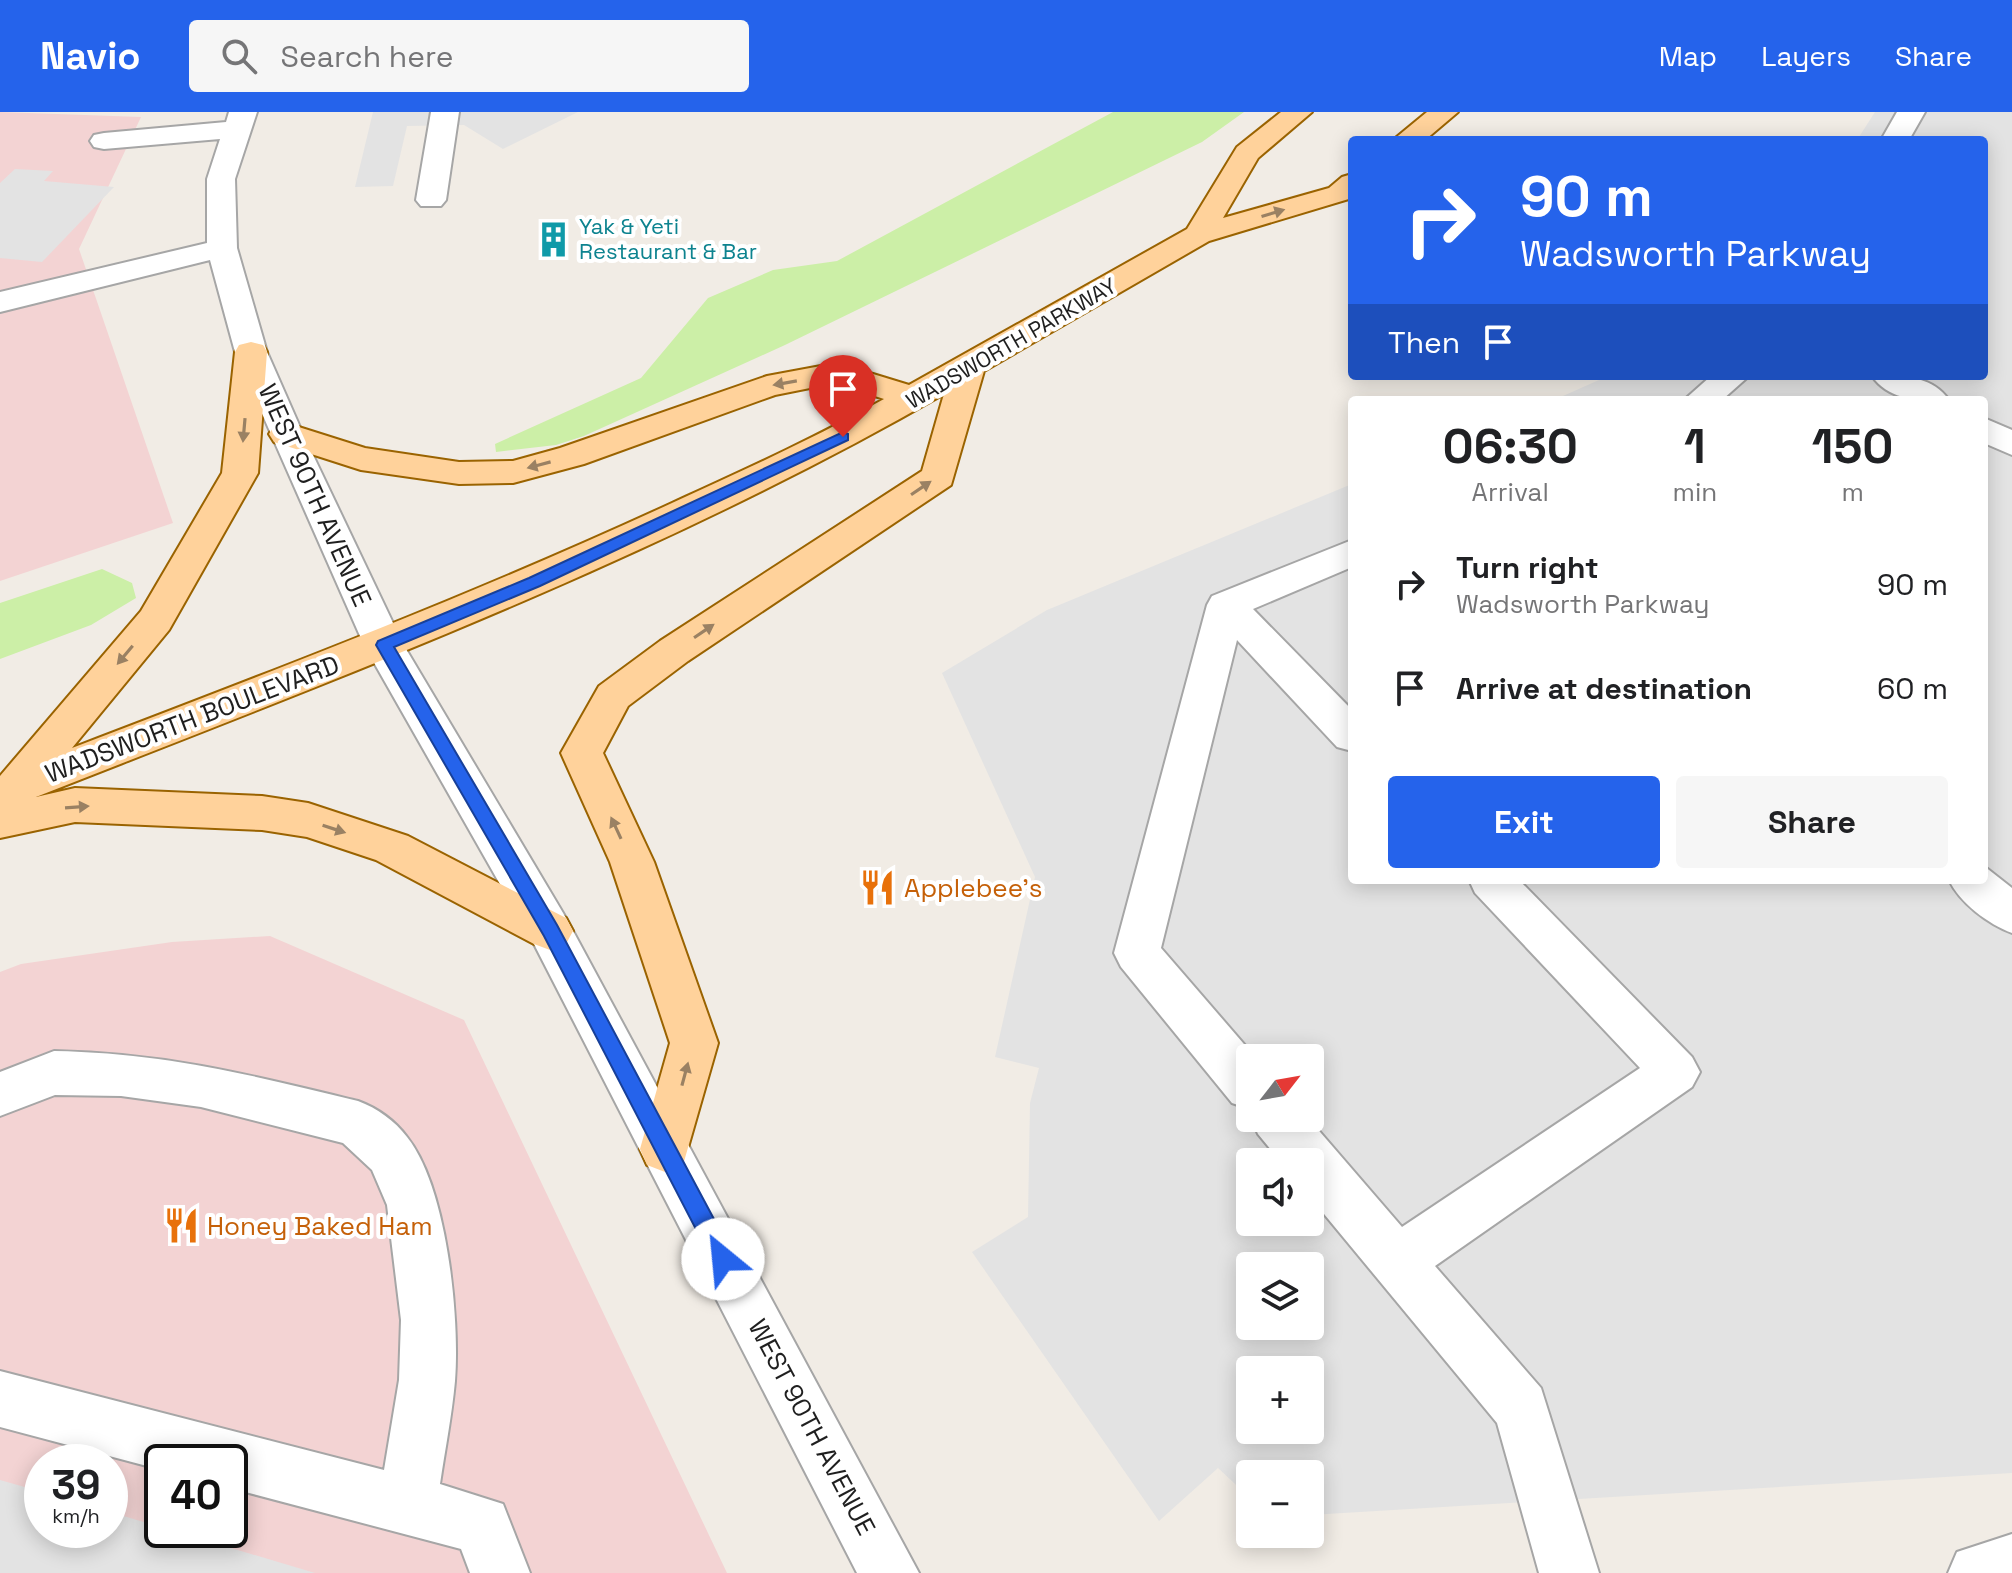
<!DOCTYPE html>
<html lang="en">
<head>
<meta charset="utf-8">
<style>
	:root { --surface:#fff; --page:#f6f6f6; --text:#202124; --muted:#757577; --accent:#2563eb }
	body { margin:0; font-family:"Space Grotesk",sans-serif; background:var(--page); color:var(--text); height:100vh; display:flex; flex-direction:column; font-size:30px; white-space:nowrap }
	* { box-sizing:border-box; margin:0 }
	p { font-size:26px; color:var(--muted) }
	.icon { flex:none; width:44px; height:44px; fill:none; stroke:currentColor; stroke-width:2; stroke-linecap:round; stroke-linejoin:round }
	.map { position:relative; flex:1; overflow:hidden }
	.drawer { position:absolute; left:1348px; top:284px; width:640px; height:488px; display:flex; flex-direction:column; background:var(--surface); border-radius:8px; box-shadow:0 4px 20px #0003 }
	.drawer>* { flex:none }
	.top-card { position:absolute; left:1348px; top:24px; width:640px; height:244px; border-radius:8px; box-shadow:0 4px 20px #0003; background:#2563eb; color:#fff; overflow:hidden }
	.needle { width:52px; rotate:59deg }
	.fabs { position:absolute; left:1236px; top:932px; display:grid; gap:16px }
	.fabs a { display:grid; place-items:center; width:88px; height:88px; border-radius:8px; background:var(--surface); box-shadow:0 4px 20px #0003; font-size:40px }
	.speed { position:absolute; left:24px; top:1332px; display:flex; gap:16px; font-size:40px; font-weight:700; text-align:center }
	.speed>* { display:grid; place-content:center; width:104px; height:104px; border-radius:50%; background:var(--surface); box-shadow:0 4px 20px #0003; line-height:1 }
	.speed small { font-size:20px; font-weight:400 }
	.speed .limit { border:4px solid #111; border-radius:12px; background:#fff; color:#111 }
	.pin { position:absolute; display:grid; place-items:center; width:68px; height:68px; color:#fff; margin:-82px -34px; border-radius:50% 50% 50% 0; rotate:-45deg; box-shadow:0 0 8px #0007 }
	.pin .icon { rotate:45deg }
	.me { position:absolute; width:88px; margin:-44px; rotate:332deg; stroke-linejoin:round; filter:drop-shadow(0 0 6px #0008) }
	.turn { display:flex; align-items:center; gap:28px; height:168px; padding:0 40px; font-size:36px }
	.turn .icon { width:104px; height:104px; stroke-width:2.5 }
	.turn b { display:block; font-size:56px; line-height:68px }
	.then { display:flex; align-items:center; height:76px; padding:0 40px; background:#0003; gap:16px; font-size:30px }
	.eta { display:flex; justify-content:space-evenly; align-items:center; height:136px; text-align:center }
	.eta b { font-size:48px; font-weight:700; line-height:56px }
	.action { display:flex; gap:16px; margin-top:auto; padding:16px 40px }
	.action a { flex:1; height:92px; border-radius:8px; background:var(--accent); color:#fff; font-size:32px; font-weight:700; line-height:92px; text-align:center }
	.action a+a { background:var(--page); color:var(--text) }
	ul { padding:0; list-style:none }
	li { display:flex; align-items:center; gap:24px; height:104px; padding:0 40px }
	li div { flex:1 }
	li b { display:block; font-size:30px }
	li em { font-style:normal }
	header { display:flex; align-items:center; gap:48px; box-sizing:border-box; height:112px; padding:0 40px; background:var(--accent); color:#fff }
	header strong { font-size:38px }
	nav { display:flex; gap:44px; margin-inline-start:auto; font-size:28px }
	.search { width:560px; height:72px; background:var(--page); display:flex; align-items:center; gap:20px; box-sizing:border-box; padding:0 28px; border-radius:8px; color:var(--muted); font-size:30px }
	.map>svg:first-child { display:block }
</style>
</head>
<body>
<header>
<strong>Navio</strong>
<div class="search"><svg class="icon" aria-label="search" viewBox="0 0 24 24"><circle cx="10" cy="10" r="6"/><path d="M15 15l6 6"/></svg>Search here</div>
<nav><a>Map</a><a>Layers</a><a>Share</a></nav>
</header>
<div class="map">
<svg width="2012" height="1461" viewBox="0 0 2012 1461">
	<rect width="100%" height="100%" fill="#f1ece5"/>
	<path fill="#f3d3d3" fill-rule="evenodd" d="M0,0L141,5L79,137L173,411L0,469Z
		M270,824L464,908L727,1461H0V860L21,852L172,830ZM42,1350H110V1418H42ZM162,1350H230V1418H162Z"/>
	<path fill="#ccefa7" d="M1113,0H1244L1202,30L785,233L584,324L556,333L496,340L495,332L641,266L708,186L773,158L837,149Z
		M102,457L132,471L136,486L91,513L0,547V491Z"/>
	<path fill="#e3e3e3" fill-rule="evenodd" d="M373,0H578L503,37L464,13L407,14L393,74L355,75Z
		M1875,0H2012V1361L1310,1403V1362H1250V1386L1218,1356L1159,1409L972,1140L1028,1105L1030,991L1039,956L995,945L1035,765L942,561L1047,498L1352,372V768H1984V288H1554L1608,264H1984V28H1857ZM1250,946H1310V1006H1250ZM1250,1050H1310V1110H1250ZM1250,1154H1310V1214H1250ZM1250,1258H1310V1318H1250Z
		M15,57L53,59L44,69L114,75L42,150L0,146V71Z
		M0,1368L42,1380V1418H110V1400L315,1461H0Z"/>
	<g fill="none" stroke-linecap="round" stroke-linejoin="round">
		<defs>
			<path id="minor" d="M229,0H257L235,67L237,136L267,240L303,322L403,532L566,806L919,1461H857L534,832L364,533L235,240L210,148L0,200V180L207,131V67L220,27L104,37L94,35L90,29L94,23L104,21L226,10Z
				M431,0H459L446,88L441,94H421L416,88Z
				M1897,0H1925L1909,28H1881Z
				M1711,264H1749L1722,288H1684Z
				M1872,264C1900,264 1931,262 1949,288C1921,288 1890,290 1872,264Z
				M1984,306L2012,318V343L1984,331Z
				M1352,428V455L1253,497L1352,598V639L1337,635L1237,528L1161,836L1256,946H1250V997L1232,991L1121,855L1114,841L1207,493L1212,484Z
				M1984,754L2012,776V821C1988,812 1960,791 1949,768H1984Z
				M1469,768H1519L1692,945L1700,960L1692,975L1435,1154L1541,1276L1599,1461H1539L1497,1311L1310,1085V1050H1281L1258,1022L1251,1006H1308L1402,1115L1640,956L1475,781Z
				M54,939C165,941 251,963 358,989C377,996 395,1009 407,1025C447,1075 460,1206 455,1269C452,1303 445,1338 440,1372L503,1392L530,1461H470L461,1437L230,1376V1350H162V1358L0,1315V1259L384,1358L399,1268L401,1208L387,1093L372,1058L343,1031L201,995L121,984L55,983L0,1004V960Z
				M2012,1422V1461H1948L1957,1440Z"/>
			<path id="major" d="M1281,0H1312L1258,46L1223,106L1329,76L1342,65L1352,62V86L1209,129L984,259L951,373L688,549L628,594L603,641L654,750L718,931L683,1053L665,1060L647,1053L640,1037L670,931L610,750L561,641L599,574L660,529L922,359L944,282C657,447 344,564 36,685L75,676L262,684L308,691L408,724L566,806L573,819L566,832L550,838L534,832L376,748L307,725L262,718L75,710L0,726V664L141,499L222,361L235,240L239,233L251,230L263,233L267,240L258,361L169,518L72,636C274,559 475,482 672,391C744,358 815,326 884,287L835,271L775,283L584,352L513,371L459,372L361,358L274,330L269,322L274,314L286,311L365,336L459,350L513,349L560,336L767,264L837,251L909,273L1187,117L1237,35Z
				M1427,0H1458L1425,28H1393Z"/>
		</defs>
		<use href="#minor" stroke="#a6a6a6" stroke-width="4"/>
		<use href="#major" stroke="#9a6300" stroke-width="4"/>
		<use href="#minor" fill="#fff" fill-rule="evenodd"/>
		<use href="#major" fill="#ffd29b" fill-rule="evenodd"/>
	</g>
	<defs><path id="oneway-solid" d="M-6-.8H1V-3.2L6.5 0L1 3.2V.8H-6Z" transform="scale(2)"/></defs>
	<g fill="#9a8163">
		<use href="#oneway-solid" transform="translate(1273 101) rotate(-17)"/>
		<use href="#oneway-solid" transform="translate(785 271) rotate(170)"/>
		<use href="#oneway-solid" transform="translate(244 318) rotate(95)"/>
		<use href="#oneway-solid" transform="translate(539 353) rotate(165)"/>
		<use href="#oneway-solid" transform="translate(921 376) rotate(-34)"/>
		<use href="#oneway-solid" transform="translate(704 519) rotate(-34)"/>
		<use href="#oneway-solid" transform="translate(125 543) rotate(130)"/>
		<use href="#oneway-solid" transform="translate(77 695) rotate(-4)"/>
		<use href="#oneway-solid" transform="translate(616 716) rotate(-115)"/>
		<use href="#oneway-solid" transform="translate(334 717) rotate(18)"/>
		<use href="#oneway-solid" transform="translate(685 962) rotate(-75)"/>
	</g>
	<path fill="#2563eb" stroke="#184099" stroke-width="2" d="M843,320L848,322V328L540,474L394,535L557,813L731,1139L734,1147L731,1154L723,1157L715,1154L544,824L376,533L378,529L529,466Z"/>
	<defs>
		<symbol id="building-bare" viewBox="-9 -9 18 18"><path d="M-4-6H4V6H1V3H-1V6H-4ZM-2.5-4.3h1.7v1.8h-1.7ZM.8-4.3h1.7v1.8H.8ZM-2.5-1h1.7V.8h-1.7ZM.8-1h1.7V.8H.8Z" fill="#0f9aa8" stroke="#fff" stroke-width="2.5" paint-order="stroke"/></symbol>
		<symbol id="restaurant-bare" viewBox="-9 -9 18 18"><path d="M-5-6h1v4h1v-4h1v4h1v-4h1v5L-1.5 .5V6h-2V.5L-5-1ZM5-6V6H3V1.5H1.5Q1.5-4 5-6Z" fill="#e8710a" stroke="#fff" stroke-width="2.5" paint-order="stroke"/></symbol>
	</defs>
	<g fill-rule="evenodd">
		<use href="#building-bare" x="528" y="102" width="51" height="51"/>
		<use href="#restaurant-bare" x="852" y="750" width="51" height="51"/>
		<use href="#restaurant-bare" x="156" y="1088" width="51" height="51"/>
	</g>
	<g text-anchor="middle" dominant-baseline="central" stroke-width="8" stroke-linejoin="round" paint-order="stroke">
		<g font-size="22" fill="#0d838f" stroke="#fff" text-anchor="start">
			<text x="579" y="114">Yak &amp; Yeti<tspan x="579" dy="25">Restaurant &amp; Bar</tspan></text>
		</g>
		<g font-size="22" fill="#1f1f1f" stroke="#fff">
			<text transform="translate(1011 231) rotate(-30)">WADSWORTH PARKWAY</text>
		</g>
		<g font-size="26" fill="#1f1f1f" stroke="#fff">
			<text transform="translate(315 383) rotate(66)">WEST 90TH AVENUE</text>
			<text transform="translate(192 607) rotate(-21)">WADSWORTH BOULEVARD</text>
			<text transform="translate(812 1315) rotate(62)">WEST 90TH AVENUE</text>
		</g>
		<g font-size="26" fill="#c56008" stroke="#fff" text-anchor="start">
			<text x="904" y="776">Applebee's</text>
			<text x="207" y="1114">Honey Baked Ham</text>
		</g>
	</g>
</svg>
<div class="fabs">
<a><svg class="needle" viewBox="-14 -14 28 28"><path d="M0-13l5 13h-10z" fill="#e53935"/><path d="M0 13l5-13h-10z" fill="#757577"/></svg></a>
<a><svg class="icon" aria-label="sound" viewBox="0 0 24 24"><path d="M4 9h4l5-4v14l-5-4H4zM17 9q2 3 0 6"/></svg></a>
<a><svg class="icon" aria-label="layers" viewBox="0 0 24 24"><path d="M12 4l9 5-9 5-9-5zM3 14l9 5 9-5"/></svg></a>
<a>+</a>
<a>−</a>
</div>
<div class="speed"><div>39<small>km/h</small></div><div class="limit">40</div></div>
<div class="pin" style="left:843px;top:325px;background:#d93025"><svg class="icon" aria-label="arrive" viewBox="0 0 24 24"><path d="M6 21V4h12l-3 4 3 4H6"/></svg></div>
<svg class="me" style="left:723px;top:1147px" viewBox="-20 -20 40 40"><circle r="19" fill="#fff"/><path d="M0-13L10 11 0 6-10 11z" fill="#2563eb"/></svg>
<div class="top-card">
<div class="turn"><svg class="icon" aria-label="right" viewBox="0 0 24 24"><path d="M7 20v-9h11M14 6l5 5-5 5"/></svg><div><b>90 m</b>Wadsworth Parkway</div></div>
<div class="then">Then<svg class="icon" aria-label="arrive" viewBox="0 0 24 24"><path d="M6 21V4h12l-3 4 3 4H6"/></svg></div>
</div>
<section class="drawer">
<div class="eta">
<div><b>06:30</b><p>Arrival</p></div>
<div><b>1</b><p>min</p></div>
<div><b>150</b><p>m</p></div>
</div>
<ul>
<li><svg class="icon" aria-label="right" viewBox="0 0 24 24"><path d="M7 20v-9h11M14 6l5 5-5 5"/></svg><div><b>Turn right</b><p>Wadsworth Parkway</p></div><em>90 m</em></li>
<li><svg class="icon" aria-label="arrive" viewBox="0 0 24 24"><path d="M6 21V4h12l-3 4 3 4H6"/></svg><div><b>Arrive at destination</b></div><em>60 m</em></li>
</ul>
<div class="action"><a>Exit</a><a>Share</a></div>
</section>
</div>
</body>
</html>
